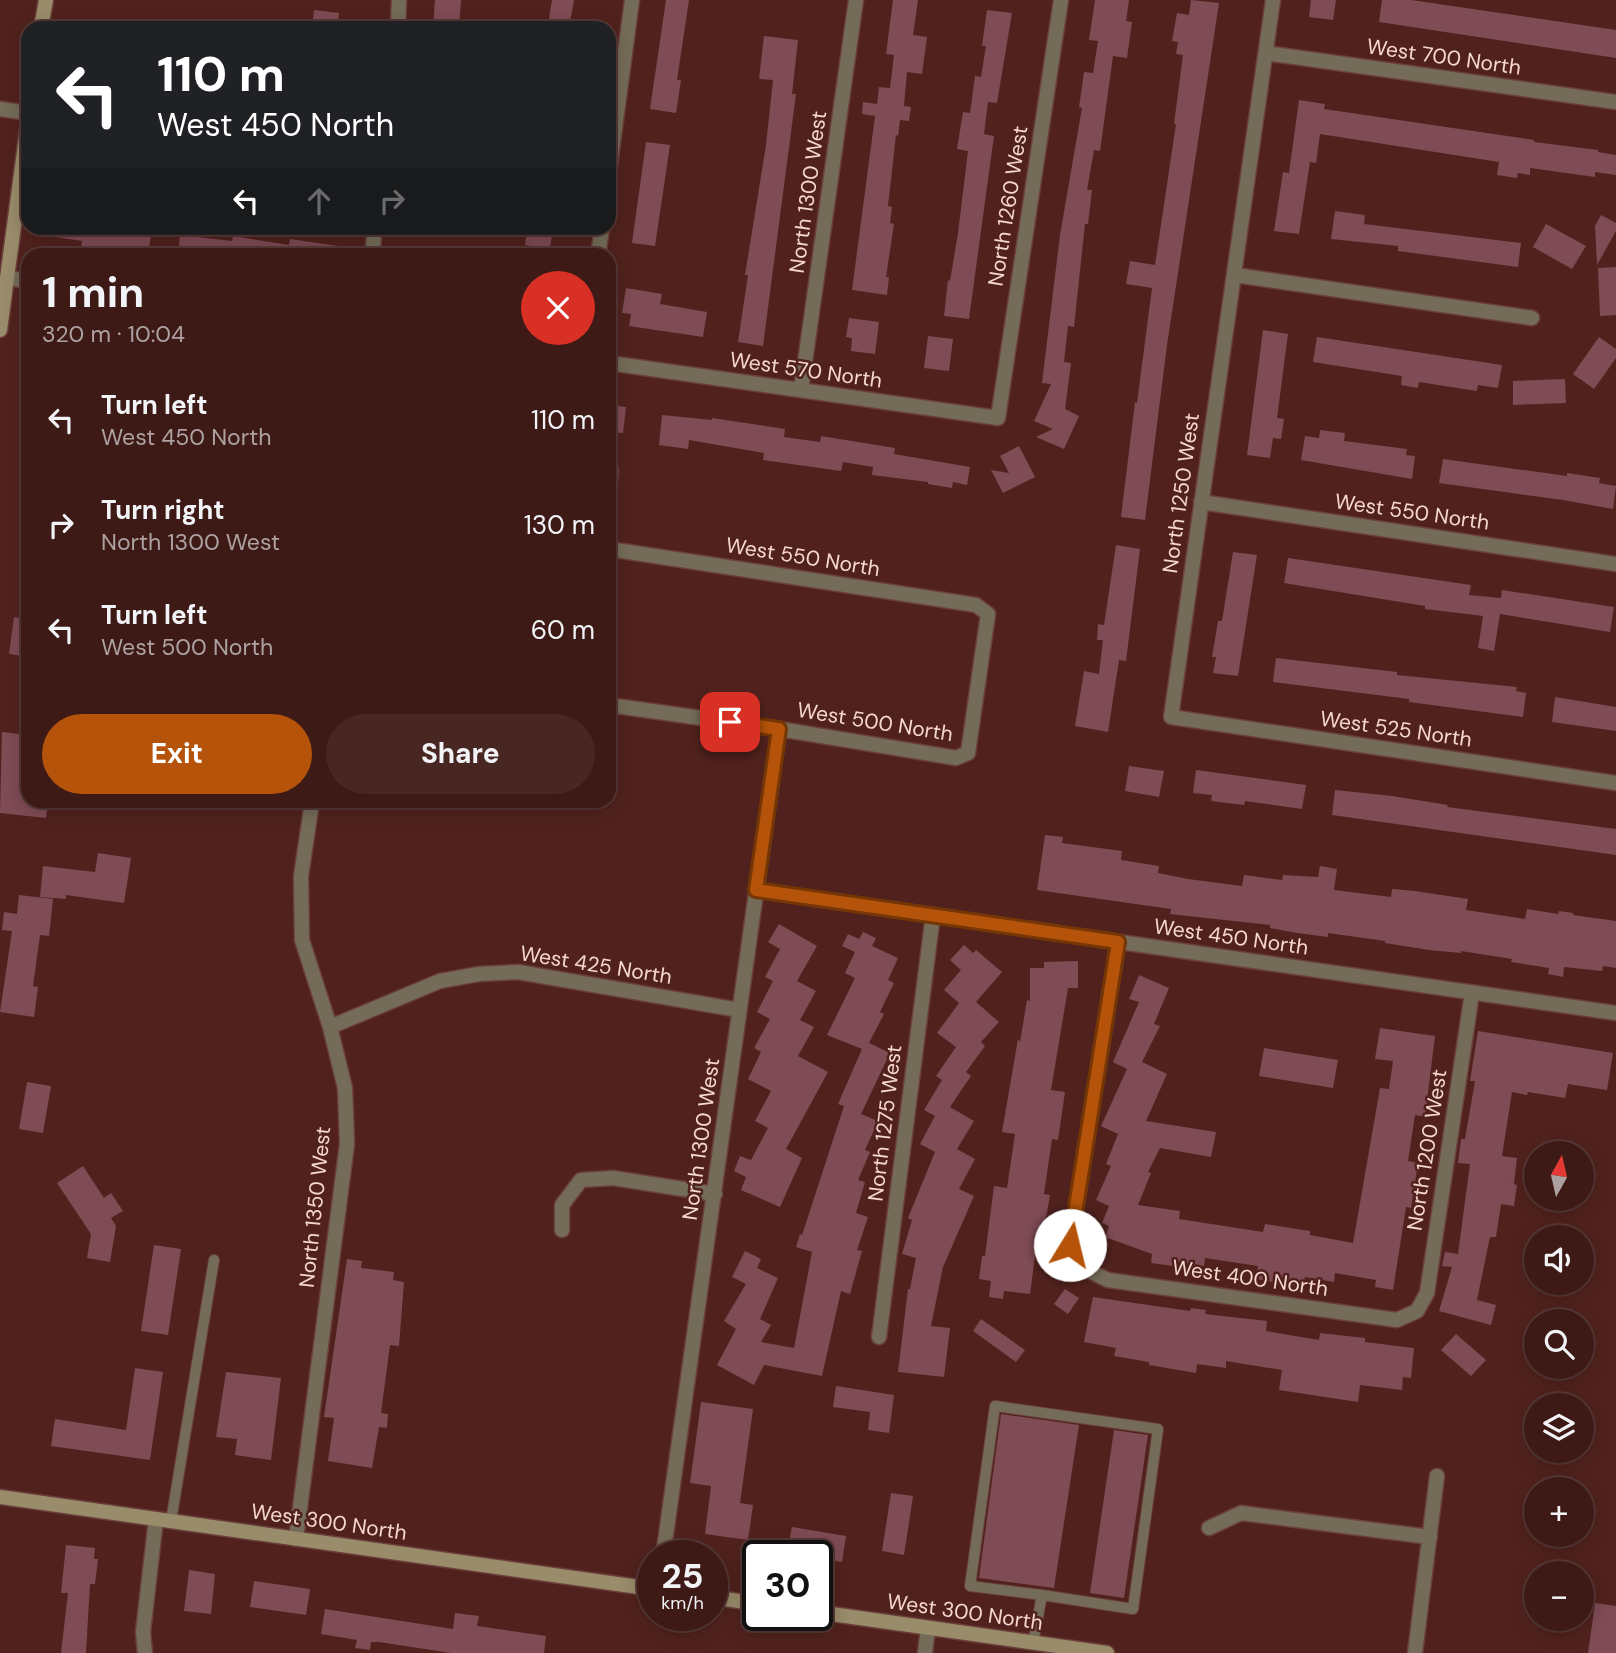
<!DOCTYPE html>
<html lang="en">
<head>
<meta charset="utf-8">
<style>
	:root { --surface:#3d1a16; --page:#482723; --text:#f1f3f6; --muted:#ada1a1; --line:#563835; --accent:#b45309 }
	body { margin:0; font-family:"DM Sans",sans-serif; background:var(--page); color:var(--text); height:100vh; display:flex; flex-direction:column; font-size:26px; white-space:nowrap }
	* { box-sizing:border-box; margin:0 }
	p { font-size:23px; color:var(--muted) }
	.icon { flex:none; width:38px; height:38px; fill:none; stroke:currentColor; stroke-width:2; stroke-linecap:round; stroke-linejoin:round }
	.map { position:relative; flex:1; overflow:hidden }
	.details { position:absolute; left:21px; top:248px; width:595px; height:560px; display:flex; flex-direction:column; background:var(--surface); border-radius:21px; box-shadow:0 4px 18px #0003,0 0 0 2px var(--line) }
	.details>* { flex:none }
	.guide { position:absolute; left:21px; top:21px; width:595px; height:214px; border-radius:21px; box-shadow:0 4px 18px #0003,0 0 0 2px var(--line); background:#202124; color:#fff; overflow:hidden }
	.needle { width:46px; rotate:8deg }
	.tools { position:absolute; left:1524px; top:1141px; display:grid; gap:14px }
	.tools a { display:grid; place-items:center; width:70px; height:70px; border-radius:50%; background:var(--surface); box-shadow:0 4px 18px #0003,0 0 0 2px var(--line); font-size:35px }
	.speed { position:absolute; left:637px; top:1540px; display:flex; gap:14px; font-size:35px; font-weight:700; text-align:center }
	.speed>* { display:grid; place-content:center; width:91px; height:91px; border-radius:50%; background:var(--surface); box-shadow:0 4px 18px #0003,0 0 0 2px var(--line); line-height:1 }
	.speed small { font-size:18px; font-weight:400 }
	.speed .limit { border:4px solid #111; border-radius:10px; background:#fff; color:#111 }
	.pin { position:absolute; display:grid; place-items:center; width:60px; height:60px; color:#fff; margin:-30px; border-radius:14px; box-shadow:0 4px 10px #0006 }
	.me { position:absolute; width:77px; margin:-38px; rotate:9deg; stroke-linejoin:round; filter:drop-shadow(0 0 5px #0008) }
	.turn { display:flex; align-items:center; gap:24px; height:147px; padding:0 21px; font-size:32px }
	.turn .icon { width:91px; height:91px; stroke-width:2.5 }
	.turn b { display:block; font-size:49px; line-height:60px }
	.lanes { display:flex; align-items:center; height:66px; padding:0 21px; background:#0003; justify-content:center; gap:35px; direction:ltr }
	.lanes .off { opacity:.35 }
	.round { display:grid; place-items:center; flex:none; width:74px; height:74px; border-radius:37px; background:var(--page) }
	.summary { display:flex; align-items:center; justify-content:space-between; height:119px; padding:0 21px }
	h1 { font-size:42px; font-weight:700; line-height:52px }
	.cta { display:flex; gap:14px; margin-top:auto; padding:14px 21px }
	.cta a { flex:1; height:80px; border-radius:42px; background:var(--accent); color:#fff; font-size:28px; font-weight:700; line-height:80px; text-align:center }
	.cta a+a { background:var(--page); color:var(--text) }
	ul { padding:0; list-style:none }
	li { display:flex; align-items:center; gap:21px; height:105px; padding:0 21px }
	li div { flex:1 }
	li b { display:block; font-size:26px }
	li em { font-style:normal }
	.map>svg:first-child { display:block }
</style>
</head>
<body>
<div class="map">
<svg width="1616" height="1653" viewBox="0 0 1616 1653">
	<rect width="100%" height="100%" fill="#51221d"/>
	<path fill="#7f4b55" d="M435,0H461L459,28H433Z
		M552,0H574L569,28L548,25Z
		M666,0H689L677,80H681L676,113L650,109Z
		M893,0H918L913,35L927,37L922,74L907,72L904,106L911,107L909,121L900,120L898,136L896,135L888,206L892,207L890,223L894,224L886,277H889L887,295L852,290L875,116L862,114L863,102L877,104L879,87L890,88L894,55L886,54Z
		M1095,0H1129L1126,21L1132,22L1127,58L1113,56L1100,151L1094,150L1087,190H1092L1088,224H1085L1074,327L1068,326L1064,362L1071,363L1065,409L1079,416L1064,449L1036,437L1053,429L1034,421L1051,384L1042,383L1060,235L1082,108L1079,107L1084,72L1093,73L1098,41L1089,40Z
		M1191,0L1219,3L1167,345L1145,520L1121,517L1135,402L1137,403L1152,288L1126,284L1130,261L1155,265L1176,124H1174L1183,55L1176,54L1178,42L1172,41L1177,13L1189,15Z
		M1311,0H1336L1333,20L1309,17Z
		M1382,0H1411L1616,30V58L1379,22Z
		M314,10L339,13L338,28H312Z
		M987,10L1012,13L997,103L988,102L984,134L994,136L969,319L944,316L948,280L950,281L958,233L968,151L957,149L963,112L970,113L975,76L981,77L986,46H982Z
		M764,36L798,40L792,94H796L763,346L738,342L748,275H745L766,145L773,80L759,79Z
		M1299,100L1325,104L1324,109L1534,140V142L1598,150V152L1616,155V175L1595,172V177L1530,168V175L1518,173L1517,178L1497,175L1499,162L1320,134L1316,163L1310,162L1299,234L1274,231L1283,172L1289,173Z
		M646,142L670,145L655,246L632,243Z
		M1335,211L1365,215L1364,224L1521,243L1518,267L1398,251V246L1331,239Z
		M1601,215L1616,223V231L1597,265L1595,226Z
		M1546,224L1586,246L1572,269L1533,247Z
		M50,228H105L151,235L148,256L81,248L82,241L49,236Z
		M527,228H553L550,249L525,245Z
		M180,235L232,241L233,236L289,245L290,239L345,247V256H178Z
		M1616,267V315L1600,316L1598,268Z
		M626,288L662,294L660,304L707,312L703,337L629,326L631,314L622,313Z
		M849,318L879,322L875,354L851,351L852,338L846,337Z
		M1263,330L1288,334L1277,418L1284,419L1281,439L1273,438L1270,458L1247,455Z
		M928,336L953,339L949,371L924,368Z
		M1317,337L1502,365L1498,388L1478,385L1477,391L1419,382L1418,388L1401,385L1402,376L1313,362Z
		M1599,337L1616,349V358L1594,389L1573,374Z
		M1565,379L1566,403L1513,405V381Z
		M609,405L626,407L623,433L609,432Z
		M662,415L712,420V418L785,429L784,437L820,442L821,436L895,448L894,454L970,467L967,485L953,482L952,488L928,484V482L872,475L873,467L843,462L841,471L763,460L764,453L689,440L688,449L659,445Z
		M1320,430L1345,433L1344,441L1407,449L1406,455L1415,456L1412,479L1301,460L1305,436L1319,438Z
		M1019,446L1035,477L1003,493L991,470L1009,473L1000,456Z
		M1443,459L1567,476V473L1600,478L1599,483L1616,486L1613,509L1563,500L1439,483Z
		M1116,545L1140,549L1126,661L1119,660L1108,732L1075,726L1084,671L1099,674L1103,640H1097L1098,624L1104,625Z
		M1233,552L1257,555L1238,676L1213,673L1216,657H1212L1218,621H1222Z
		M1288,558L1471,585L1469,595L1501,598L1502,590L1614,607L1610,632L1500,614L1494,651L1478,648L1483,616L1425,609V606L1284,583Z
		M14,617L28,619V657L9,654Z
		M1276,658L1397,672V675L1517,687L1516,691L1526,693L1523,717L1409,702V699L1273,682Z
		M1555,697L1616,707V731L1552,722Z
		M2,732L28,735V802H48L46,818L0,813Z
		M1129,766L1164,771L1159,797L1125,791Z
		M1196,770L1306,785L1302,809L1245,801L1244,805L1211,801L1212,795L1193,793Z
		M1335,790L1392,796L1448,805L1447,807L1616,829V855L1332,815Z
		M1045,835L1063,837L1062,843L1122,851L1121,860L1159,866L1158,873L1188,879L1242,886L1244,875L1282,880L1283,875L1318,877L1320,866L1337,869L1334,890L1391,897L1392,889L1415,891L1468,899L1466,910L1525,919L1527,909L1558,914L1559,911L1573,913V915L1616,921V968L1603,966L1602,971L1564,967L1563,977L1548,974L1549,968L1511,962L1512,959L1461,951V953L1429,950L1385,943V941L1328,933V937L1297,933L1270,928V925L1170,914L1171,909L1037,890Z
		M98,853L131,858L124,903L66,895V899L40,897L43,866L95,872Z
		M19,895L53,899L49,936L40,935L33,986L38,987L34,1017L0,1012L12,931L2,930L4,912L17,914Z
		M779,924L817,946L797,981L816,991L800,1020L814,1027L798,1056L828,1072L786,1149L802,1158L780,1207L741,1190L746,1177L734,1171L740,1156L751,1160L768,1128L755,1121L771,1091L748,1079L761,1052L754,1048L770,1019L757,1012L773,981L765,977L780,949L768,942Z
		M863,932L876,938L872,946L898,958L888,980L894,983L880,1012L884,1014L869,1043L890,1053L861,1114L878,1121L865,1150L870,1152L858,1180L865,1182L856,1213L868,1217L857,1250L862,1251L850,1294L841,1291L822,1376L764,1365L754,1385L717,1365L736,1329L724,1321L746,1284L732,1277L745,1251L761,1259L757,1268L778,1278L760,1319L771,1325L761,1342L794,1348L812,1252L796,1247L800,1234L802,1235L844,1106L838,1104L862,1049L827,1035L855,978L845,973L855,952L842,946L848,934L859,939Z
		M964,945L973,953L976,950L1002,972L976,1002L999,1022L981,1042L985,1046L966,1072L971,1076L950,1107L974,1121L957,1149L975,1159L959,1189L974,1196L943,1267L931,1326L950,1328L944,1377L898,1372L908,1289H910L916,1258L902,1254L912,1220L908,1218L935,1152L920,1144L935,1116L924,1110L942,1080L936,1076L956,1047L937,1033L959,1003L944,990L961,970L950,960Z
		M1078,961V988H1068L1051,1090L1065,1092L1058,1140L1052,1139L1044,1194L1050,1195L1042,1242L1037,1241L1030,1294L1004,1291L1003,1299L989,1297L991,1281L979,1279L982,1256H985L994,1186L1007,1188L1015,1134L1002,1132L1018,1039L1020,1042L1027,1000L1030,1001V968H1044V962Z
		M1139,975L1169,988L1154,1024L1160,1026L1142,1062L1167,1074L1146,1121L1216,1132L1211,1157L1160,1148L1148,1172L1151,1173L1138,1205L1180,1211L1179,1219L1263,1232L1265,1224L1310,1231V1235L1353,1243L1380,1088L1389,1089L1393,1061L1375,1059L1380,1028L1435,1036L1425,1117L1415,1115L1408,1161L1418,1163L1411,1208L1406,1207L1393,1290L1375,1287L1376,1280L1335,1273L1334,1282L1305,1277L1303,1287L1256,1279L1258,1266L1205,1258L1204,1266L1174,1261L1173,1266L1151,1263L1152,1254L1105,1237L1109,1226L1102,1223L1109,1206L1096,1200L1111,1166L1106,1164L1118,1134L1101,1126L1127,1069L1113,1062L1139,1002L1129,999Z
		M1478,1031L1613,1053L1607,1090L1568,1084L1565,1098L1528,1092L1527,1095L1512,1092L1502,1156L1517,1158L1514,1184L1517,1185L1514,1206L1501,1204L1496,1237H1490L1477,1300L1496,1305L1491,1325L1439,1311L1452,1267L1442,1266L1445,1252L1458,1254L1470,1164L1458,1163L1461,1139H1465L1475,1081H1470Z
		M1264,1048L1338,1060L1333,1088L1259,1076Z
		M27,1082L51,1086L43,1133L19,1129Z
		M83,1166L104,1198L111,1193L123,1211L111,1218L116,1226L110,1262L87,1258L91,1234L57,1183Z
		M154,1245L181,1249L168,1335L141,1331Z
		M347,1259L362,1261L361,1268L394,1272L393,1280L404,1282L399,1346L390,1345L381,1413L388,1414L387,1428L379,1427L372,1468L328,1461L334,1418L324,1417Z
		M1065,1289L1079,1298L1068,1314L1054,1304Z
		M1093,1297L1190,1311L1191,1308L1206,1310L1205,1314L1267,1321L1266,1331L1319,1340L1320,1333L1365,1338V1342L1414,1348L1411,1378L1403,1377L1402,1390L1360,1385L1358,1402L1279,1390L1282,1370L1226,1361V1368L1197,1364L1196,1373L1149,1365V1362L1114,1356L1116,1348L1084,1342Z
		M981,1319L1025,1350L1016,1362L973,1331Z
		M1456,1334L1486,1360L1471,1376L1441,1350Z
		M135,1368L163,1372L150,1460L51,1446L55,1419L126,1430Z
		M226,1372L281,1378L271,1460L235,1455L237,1439L216,1437Z
		M836,1386L894,1395L889,1433L868,1430L870,1412L833,1407Z
		M701,1402L753,1409L740,1503L753,1505L748,1540L705,1534L711,1486L690,1483Z
		M1001,1414L1079,1425L1054,1588L979,1578Z
		M1114,1430L1148,1435L1124,1598L1090,1593Z
		M891,1493L913,1496L904,1555L882,1551Z
		M792,1527L846,1536L842,1562L818,1558L819,1550L808,1549L809,1545L789,1542Z
		M66,1545L95,1548L94,1559H98L95,1584H90L86,1653H61L68,1593H61Z
		M189,1570L215,1574L211,1614L184,1611Z
		M254,1581L310,1589L306,1615L250,1607Z
		M1595,1603L1616,1606V1653H1588Z
		M325,1609L453,1629L455,1613L479,1616L477,1626L546,1636L544,1653H451L379,1642H371L370,1650L355,1648L357,1640L321,1634Z"/>
	<g fill="none" stroke-linecap="round" stroke-linejoin="round">
		<defs>
			<path id="lane" d="M171,1521L214,1260
				M1033,1643L1042,1595L1133,1609L1158,1429L995,1406L970,1586L1042,1595"/>
			<path id="street" d="M1273,0L1171,717L1616,783
				M398,28L399,0
				M1266,53L1616,102
				M0,109L28,113
				M609,173L632,0
				M372,256L375,228
				M598,256L602,228
				M1235,275L1532,318
				M7,278L28,281
				M609,363L998,418L1061,0
				M801,390L856,0
				M609,488L611,471
				M1201,502L1616,564
				M609,549L976,605L988,614L968,753L956,758L779,729L609,705
				M756,890L1616,1013
				M1118,942L1070,1245L1079,1266L1108,1280L1397,1320L1417,1311L1427,1293L1472,993
				M330,1027L440,981L479,974L518,972L739,1010
				M562,1230V1205L581,1180L613,1178L715,1194
				M879,1337L933,915
				M1209,1528L1241,1513L1430,1537
				M296,1539L347,1144L345,1088L330,1027L302,940L301,876L312,802
				M663,1556L779,729
				M145,1653L143,1632L156,1519
				M925,1653L928,1628
				M1415,1653L1437,1476"/>
			<path id="secondary" d="M41,28L46,0
				M0,330L28,122
				M0,1497L653,1589
				M712,1597L758,1604
				M817,1612L1107,1653"/>
		</defs>
		<use href="#lane" stroke="#6b3f3a" stroke-width="12"/>
		<use href="#street" stroke="#6b3f3a" stroke-width="17"/>
		<use href="#secondary" stroke="#6b3f3a" stroke-width="17"/>
		<use href="#lane" stroke="#746c58" stroke-width="10"/>
		<use href="#street" stroke="#746c58" stroke-width="14"/>
		<use href="#secondary" stroke="#998c6b" stroke-width="14"/>
	</g>
	<g fill="none" stroke-linecap="round" stroke-linejoin="round">
		<defs>
			<path id="route" d="M730,722L779,729L756,890L1118,942L1070,1245"/>
		</defs>
		<use href="#route" stroke="#753606" stroke-width="18"/>
		<use href="#route" stroke="#b45309" stroke-width="12"/>
	</g>
	<g text-anchor="middle" dominant-baseline="central" stroke-width="5" stroke-linejoin="round" paint-order="stroke">
		<g font-size="21" fill="#f6d7d2" stroke="#51221d">
			<text transform="translate(1444 57) rotate(8)">West 700 North</text>
			<text transform="translate(808 192) rotate(-82)">North 1300 West</text>
			<text transform="translate(1008 206) rotate(-81)">North 1260 West</text>
			<text transform="translate(806 370) rotate(8)">West 570 North</text>
			<text transform="translate(1181 493) rotate(-82)">North 1250 West</text>
			<text transform="translate(1412 512) rotate(8)">West 550 North</text>
			<text transform="translate(803 557) rotate(9)">West 550 North</text>
			<text transform="translate(875 722) rotate(9)">West 500 North</text>
			<text transform="translate(1396 729) rotate(8)">West 525 North</text>
			<text transform="translate(1231 937) rotate(8)">West 450 North</text>
			<text transform="translate(596 965) rotate(9)">West 425 North</text>
			<text transform="translate(885 1123) rotate(-83)">North 1275 West</text>
			<text transform="translate(701 1139) rotate(-82)">North 1300 West</text>
			<text transform="translate(1427 1150) rotate(-81)">North 1200 West</text>
			<text transform="translate(315 1207) rotate(-84)">North 1350 West</text>
			<text transform="translate(1250 1278) rotate(8)">West 400 North</text>
			<text transform="translate(329 1522) rotate(8)">West 300 North</text>
			<text transform="translate(965 1612) rotate(8)">West 300 North</text>
		</g>
	</g>
</svg>
<div class="tools">
<a><svg class="needle" viewBox="-14 -14 28 28"><path d="M0-13l5 13h-10z" fill="#e53935"/><path d="M0 13l5-13h-10z" fill="#ada1a1"/></svg></a>
<a><svg class="icon" aria-label="sound" viewBox="0 0 24 24"><path d="M4 9h4l5-4v14l-5-4H4zM17 9q2 3 0 6"/></svg></a>
<a><svg class="icon" aria-label="search" viewBox="0 0 24 24"><circle cx="10" cy="10" r="6"/><path d="M15 15l6 6"/></svg></a>
<a><svg class="icon" aria-label="layers" viewBox="0 0 24 24"><path d="M12 4l9 5-9 5-9-5zM3 14l9 5 9-5"/></svg></a>
<a>+</a>
<a>−</a>
</div>
<div class="speed"><div>25<small>km/h</small></div><div class="limit">30</div></div>
<div class="pin" style="left:730px;top:722px;background:#d93025"><svg class="icon" aria-label="arrive" viewBox="0 0 24 24"><path d="M6 21V4h12l-3 4 3 4H6"/></svg></div>
<svg class="me" style="left:1070px;top:1245px" viewBox="-20 -20 40 40"><circle r="19" fill="#fff"/><path d="M0-13L10 11 0 6-10 11z" fill="#b45309"/></svg>
<div class="guide">
<div class="turn"><svg class="icon" aria-label="left" viewBox="0 0 24 24"><path d="M17 20v-9H6M10 6l-5 5 5 5"/></svg><div><b>110 m</b>West 450 North</div></div>
<div class="lanes"><svg class="icon" aria-label="left" viewBox="0 0 24 24"><path d="M17 20v-9H6M10 6l-5 5 5 5"/></svg><svg class="icon off" aria-label="ahead" viewBox="0 0 24 24"><path d="M12 20V5M6 11l6-6 6 6"/></svg><svg class="icon off" aria-label="right" viewBox="0 0 24 24"><path d="M7 20v-9h11M14 6l5 5-5 5"/></svg></div>
</div>
<section class="details">
<div class="summary"><div><h1>1 min</h1><p>320 m · 10:04</p></div><a class="round" style="background:#d93025;color:#fff"><svg class="icon" aria-label="close" viewBox="0 0 24 24"><path d="M6 6l12 12M18 6L6 18"/></svg></a></div>
<ul>
<li><svg class="icon" aria-label="left" viewBox="0 0 24 24"><path d="M17 20v-9H6M10 6l-5 5 5 5"/></svg><div><b>Turn left</b><p>West 450 North</p></div><em>110 m</em></li>
<li><svg class="icon" aria-label="right" viewBox="0 0 24 24"><path d="M7 20v-9h11M14 6l5 5-5 5"/></svg><div><b>Turn right</b><p>North 1300 West</p></div><em>130 m</em></li>
<li><svg class="icon" aria-label="left" viewBox="0 0 24 24"><path d="M17 20v-9H6M10 6l-5 5 5 5"/></svg><div><b>Turn left</b><p>West 500 North</p></div><em>60 m</em></li>
</ul>
<div class="cta"><a>Exit</a><a>Share</a></div>
</section>
</div>
</body>
</html>
